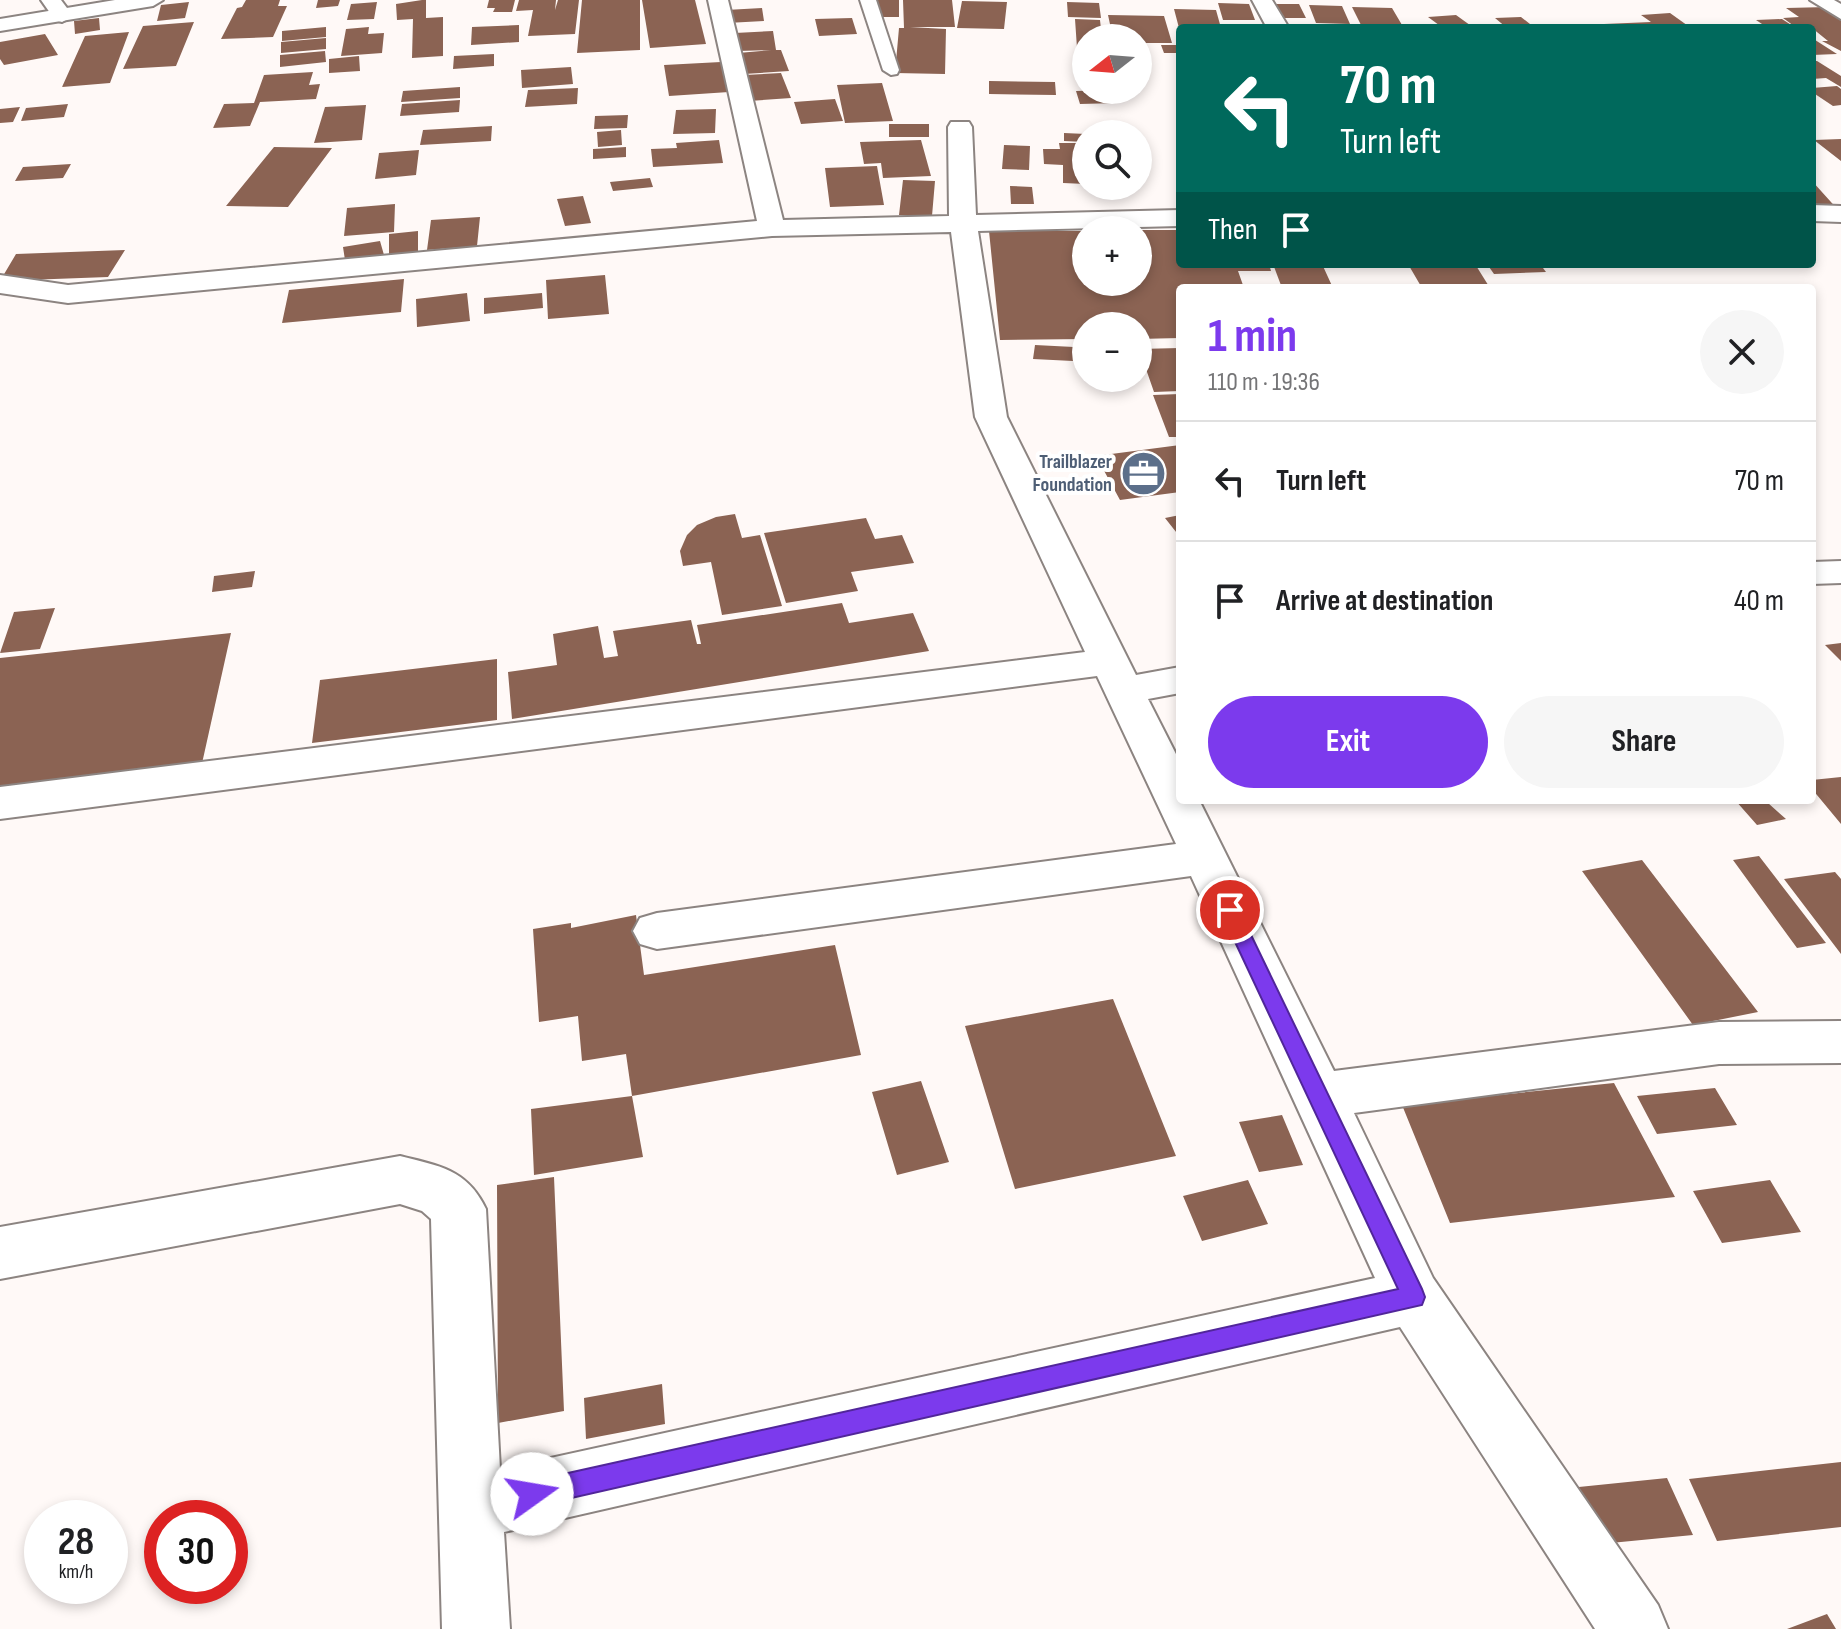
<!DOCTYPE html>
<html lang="en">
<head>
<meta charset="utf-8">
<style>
	:root { --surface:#fff; --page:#f6f6f6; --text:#202124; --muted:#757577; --line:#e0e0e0; --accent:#7c3aed }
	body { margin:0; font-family:"Sofia Sans Condensed",sans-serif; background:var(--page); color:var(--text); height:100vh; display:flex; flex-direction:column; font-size:30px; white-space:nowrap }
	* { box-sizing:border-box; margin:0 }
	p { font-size:26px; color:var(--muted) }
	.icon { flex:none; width:44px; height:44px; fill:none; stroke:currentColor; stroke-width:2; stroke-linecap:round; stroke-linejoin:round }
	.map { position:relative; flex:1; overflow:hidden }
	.sheet { position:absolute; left:1176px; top:284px; width:640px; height:520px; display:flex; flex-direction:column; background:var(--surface); border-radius:8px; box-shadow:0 4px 12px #0003 }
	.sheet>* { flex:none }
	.top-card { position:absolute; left:1176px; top:24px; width:640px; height:244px; border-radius:8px; box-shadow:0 4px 12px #0003; background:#00695c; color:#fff; overflow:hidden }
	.needle { width:52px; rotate:253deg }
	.buttons { position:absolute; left:1072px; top:24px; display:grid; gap:16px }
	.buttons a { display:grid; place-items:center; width:80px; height:80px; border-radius:50%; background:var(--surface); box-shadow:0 4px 12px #0003; font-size:40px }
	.speed { position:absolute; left:24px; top:1500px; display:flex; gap:16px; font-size:40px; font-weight:700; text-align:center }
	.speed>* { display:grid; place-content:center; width:104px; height:104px; border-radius:50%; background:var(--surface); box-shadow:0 4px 12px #0003; line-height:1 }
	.speed small { font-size:20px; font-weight:400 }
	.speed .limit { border:12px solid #d22; background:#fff; color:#111 }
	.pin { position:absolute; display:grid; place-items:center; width:68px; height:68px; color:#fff; margin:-34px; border:4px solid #fff; border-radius:50%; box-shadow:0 2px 8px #0007 }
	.me { position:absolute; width:88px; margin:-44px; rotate:77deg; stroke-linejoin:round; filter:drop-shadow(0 0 6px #0008) }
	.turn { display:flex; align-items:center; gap:28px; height:168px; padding:0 32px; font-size:36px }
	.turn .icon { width:104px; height:104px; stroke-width:2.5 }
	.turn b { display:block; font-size:56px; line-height:68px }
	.then { display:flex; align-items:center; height:76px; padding:0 32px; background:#0003; gap:16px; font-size:30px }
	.round { display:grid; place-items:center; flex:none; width:84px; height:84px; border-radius:42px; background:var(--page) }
	.headline { display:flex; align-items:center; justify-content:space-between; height:136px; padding:0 32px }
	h1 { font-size:48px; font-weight:700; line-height:60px; color:var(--accent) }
	.button { display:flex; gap:16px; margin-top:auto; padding:16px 32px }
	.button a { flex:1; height:92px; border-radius:48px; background:var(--accent); color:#fff; font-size:32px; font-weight:700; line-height:92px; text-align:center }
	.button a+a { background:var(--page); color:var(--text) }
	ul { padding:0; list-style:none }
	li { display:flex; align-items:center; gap:24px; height:120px; padding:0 32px; border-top:2px solid var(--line) }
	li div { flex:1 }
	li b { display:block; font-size:30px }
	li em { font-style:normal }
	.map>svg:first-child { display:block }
</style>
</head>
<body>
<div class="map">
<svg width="1841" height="1629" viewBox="0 0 1841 1629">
	<rect width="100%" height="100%" fill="#fff9f7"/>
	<path fill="#8b6353" d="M246,0H280L278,6H287L273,37L221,39L237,8L242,7Z
		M318,0H340L338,6L316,8Z
		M422,0H426V18L443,17V56L412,58L413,19L397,20L396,4Z
		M489,0H515L512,12H493L495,8H487Z
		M519,0H556L555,10L558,0H579L575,34L528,36L533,10L516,11Z
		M582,0H640V50L577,53Z
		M642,0H695L706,44L650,48Z
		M877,0H899V17H877Z
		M903,0H952L955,27H910L946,29L945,74L895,73L899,28H904Z
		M962,1L1007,2L1004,29L957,28Z
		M189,2L185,18L157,21L161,5Z
		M377,2L374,19L347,20L351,4Z
		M1067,2L1099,3L1101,18L1068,17Z
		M1218,3L1249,4L1255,20H1223Z
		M1272,4H1299L1306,18H1278Z
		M1309,5L1342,6L1350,24L1316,23Z
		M1352,7L1392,8L1402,25H1361Z
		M1828,7L1841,15V51L1822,41H1828L1812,28L1794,26L1783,18L1799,17L1786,8Z
		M762,8L764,21L727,23L726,10Z
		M1174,9L1216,10L1221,28H1179Z
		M1670,13L1691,28H1609L1604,24L1651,22L1641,15Z
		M1108,15L1164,16L1172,43H1138V38H1113Z
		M1456,15L1474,28H1443L1428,17Z
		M1521,17L1535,28H1507L1495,18Z
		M99,18L100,30L75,34L74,21Z
		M852,18L857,34L819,36L815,19Z
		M1075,19L1100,20L1102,38H1086V48H1077Z
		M1782,19L1796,28H1768L1756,20Z
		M194,22L176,66L123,69L143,26Z
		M519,25V42L471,45L472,27Z
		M326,27V37L282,41V31Z
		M369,27L368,34L384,33L382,53L341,56L346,29Z
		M773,31L776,50H781L789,71L744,74L738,53L771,50L737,51L735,33Z
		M129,32L110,83L62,87L85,36Z
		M45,34L58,55L4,65L0,59V42Z
		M326,38V49L281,53V42Z
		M1812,38L1837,54L1812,55Z
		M1161,45H1178L1180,53H1164Z
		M325,51L326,62L280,67V55Z
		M494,54V66L453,69L454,56Z
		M359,56L360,71L329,73V59Z
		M1812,61H1817L1841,76V87L1826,78L1812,79Z
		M721,62L729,92L669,96L664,65Z
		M571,67L573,84L522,88L521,70Z
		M313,72L309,85L320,84L316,99L260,102L250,126L213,128L224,104L254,103L264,75Z
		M781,73L791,98L749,101L745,75Z
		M989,81L1055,82L1056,95L989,94Z
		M882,83L893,121L845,123L837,85Z
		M1837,86L1841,89V105L1833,106L1812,92V88Z
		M460,87V98L401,102L403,91Z
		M578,88L577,104L525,107L528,90Z
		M1112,90L1117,103L1080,104L1076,91Z
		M835,99L843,121L801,124L794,102Z
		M460,100L459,112L400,116L402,104Z
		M68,104L64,117L21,121L26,108Z
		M366,105L362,140L314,143L325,107Z
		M20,107L13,122L0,123V109Z
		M716,109L715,133L673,134L676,110Z
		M628,115L627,128L594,129L595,116Z
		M889,124H929V137H889Z
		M492,126L491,141L420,145L423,130Z
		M621,130L622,145L598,147L597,132Z
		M1064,133L1086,134V142L1064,141Z
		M1841,139V161L1814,140Z
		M719,140L723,163L653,167L651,149L677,148L676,143Z
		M921,140L931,176L883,178L881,163L864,164L860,142Z
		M1059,143H1086V184L1063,183V165L1044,164L1043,149H1060Z
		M1004,145L1030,146L1029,170L1002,169Z
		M274,147L332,148L288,207L226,206Z
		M626,147V157L593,159V149Z
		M419,150L416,175L375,179L379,153Z
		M71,164L63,178L15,181L23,167Z
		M877,166L884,205L830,207L825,168Z
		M650,178L653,187L613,191L610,182Z
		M903,180L935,181L932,216L899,215Z
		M1812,181L1840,212L1812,211Z
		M1010,186L1032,187L1034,204H1011Z
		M583,196L591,223L565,226L557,199Z
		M395,204L394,232L344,236L347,208Z
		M480,217L477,246L427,250L431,220Z
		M1138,230H1180V264H1269L1271,271H1238L1244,288H1180V338L1138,339V326H1086V339L1000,340L989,231H1086V282H1138Z
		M418,231V253L389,256V234Z
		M380,241L384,255L345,260L343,247Z
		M125,250L108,277L0,281L16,254Z
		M1273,264H1322L1333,288H1282Z
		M1408,264H1475L1490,288H1422Z
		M1487,264H1540L1546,272L1494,274Z
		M605,275L609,314L548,319L546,280Z
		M404,279L401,312L282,323L289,290Z
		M467,293L470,321L417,327L416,299Z
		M542,293L543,308L484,314V298Z
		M1035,345L1074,347L1073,361L1033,359Z
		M1180,348V391L1154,392L1139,349Z
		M1180,394V437H1169L1153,395Z
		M1180,445V492L1120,500L1096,456Z
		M735,514L742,538L760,535L782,606L722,615L711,562L683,566L680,551L687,535L697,525L716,517Z
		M1180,515V537L1165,518Z
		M866,518L875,539L902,535L914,563L851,572L858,591L786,603L764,533Z
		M255,571L252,587L212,592L214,576Z
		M842,603L849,623L913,613L929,651L512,719L508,672L557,665L553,634L598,626L604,658L618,656L613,631L691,620L697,644H701L697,625Z
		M55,608L40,649L0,653L14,612Z
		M231,633L201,768L0,791V658Z
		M1841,643V661L1825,645Z
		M497,659V720L312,743L320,680Z
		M1841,777V824L1812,789V780Z
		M1735,800H1773L1768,803L1786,819L1757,825Z
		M1759,856L1826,943L1797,948L1733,860Z
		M1642,860L1758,1012L1693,1025L1582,871Z
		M1835,872L1841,879V954L1784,879Z
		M636,915L644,975L835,945L861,1055L632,1096L626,1054L582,1061L578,1016L539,1022L533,929L571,923V928Z
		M1113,999L1176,1156L1015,1189L965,1026Z
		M921,1081L949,1162L897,1175L872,1092Z
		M1614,1083L1675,1197L1450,1223L1402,1105Z
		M1715,1088L1737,1125L1657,1134L1637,1096Z
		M632,1096L643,1157L534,1175L531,1109Z
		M1282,1115L1303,1165L1259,1172L1239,1122Z
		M554,1177L564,1411L498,1423L497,1185Z
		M1248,1180L1268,1224L1202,1241L1183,1196Z
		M1770,1180L1801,1232L1722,1243L1693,1191Z
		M662,1384L665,1424L586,1439L584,1398Z
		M1841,1462V1527L1717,1541L1689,1479Z
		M1667,1478L1693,1535L1590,1545L1569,1488Z
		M1827,1614L1836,1629H1787Z"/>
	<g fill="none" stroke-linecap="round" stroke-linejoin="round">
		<defs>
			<path id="service" d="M860,0H876L899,70L897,74L891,75L883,70Z"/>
			<path id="minor" d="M41,0H61L73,16L62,22L55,20Z
				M708,0H728L783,220L949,216L948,127L951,122H969L972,127L976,215L1180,210V226L978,231L1007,417L1136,675L1180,667V693L1148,699L1180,762V800H1199L1334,1071L1719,1022L1841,1021V1063L1719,1064L1354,1113L1433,1278L1658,1605L1668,1629H1595L1400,1327L504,1532L510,1629H442L431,1219L422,1211L400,1204L0,1279V1227L400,1156C439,1166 467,1169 486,1209L500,1469L1375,1278L1191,876L657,949L640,944L633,931L640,918L657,913L1176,844L1097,676L0,819V787L1085,652L975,417L951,232L772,236L68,303L0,293V275L68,285L757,221Z
				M1252,0H1272L1289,28H1267Z
				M1810,0H1834L1841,4V19Z
				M1812,205L1841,206V222L1812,221Z
				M1841,561V583L1812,584V562Z"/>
			<path id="tertiary" d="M115,0H163L153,6L0,31V19Z"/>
		</defs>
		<use href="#service" stroke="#8c8481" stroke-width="4"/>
		<use href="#minor" stroke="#8c8481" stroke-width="4"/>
		<use href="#tertiary" stroke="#8c8481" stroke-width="4"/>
		<use href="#service" fill="#fff" fill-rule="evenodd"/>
		<use href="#minor" fill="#fff" fill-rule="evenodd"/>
		<use href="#tertiary" fill="#fff" fill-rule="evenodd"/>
	</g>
	<path fill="#7c3aed" stroke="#51269a" stroke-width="2" d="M1230,902L1236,904L1239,910L1422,1289L1425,1297L1422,1305L532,1507L523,1503L519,1494L523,1485L532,1481L1398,1289L1220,910L1223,904Z"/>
	<defs>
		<symbol id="office-disc" viewBox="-11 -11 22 22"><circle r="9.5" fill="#5c6f8a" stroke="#fff"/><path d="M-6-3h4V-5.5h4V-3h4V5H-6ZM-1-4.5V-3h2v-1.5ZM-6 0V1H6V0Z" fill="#fff"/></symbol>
	</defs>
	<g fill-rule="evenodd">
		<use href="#office-disc" x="1118" y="448" width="51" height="51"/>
	</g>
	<g text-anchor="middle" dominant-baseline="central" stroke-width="8" stroke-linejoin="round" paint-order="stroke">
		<g font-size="20" font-weight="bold" fill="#4e5e75" stroke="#fff" text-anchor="end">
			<text x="1112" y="462">Trailblazer<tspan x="1112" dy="23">Foundation</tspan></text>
		</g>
	</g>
</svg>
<div class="buttons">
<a><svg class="needle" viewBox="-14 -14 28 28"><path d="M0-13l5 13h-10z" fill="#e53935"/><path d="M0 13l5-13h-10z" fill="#757577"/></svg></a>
<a><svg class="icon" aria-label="search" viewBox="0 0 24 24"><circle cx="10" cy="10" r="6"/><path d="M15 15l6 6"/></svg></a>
<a>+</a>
<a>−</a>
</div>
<div class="speed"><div>28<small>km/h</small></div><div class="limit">30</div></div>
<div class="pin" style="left:1230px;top:910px;background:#d93025"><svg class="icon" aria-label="arrive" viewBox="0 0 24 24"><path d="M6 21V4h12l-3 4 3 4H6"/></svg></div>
<svg class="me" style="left:532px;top:1494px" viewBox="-20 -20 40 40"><circle r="19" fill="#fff"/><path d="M0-13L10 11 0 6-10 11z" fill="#7c3aed"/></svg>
<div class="top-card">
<div class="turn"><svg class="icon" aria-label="left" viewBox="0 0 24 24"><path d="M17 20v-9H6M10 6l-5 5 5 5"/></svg><div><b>70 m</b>Turn left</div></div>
<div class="then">Then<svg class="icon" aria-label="arrive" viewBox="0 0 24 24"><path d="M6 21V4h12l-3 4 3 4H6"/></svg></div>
</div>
<section class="sheet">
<div class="headline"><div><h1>1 min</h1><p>110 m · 19:36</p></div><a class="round"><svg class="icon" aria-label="close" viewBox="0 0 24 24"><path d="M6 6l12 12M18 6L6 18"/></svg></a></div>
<ul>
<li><svg class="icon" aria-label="left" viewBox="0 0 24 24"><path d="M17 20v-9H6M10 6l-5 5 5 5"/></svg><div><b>Turn left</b></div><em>70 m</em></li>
<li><svg class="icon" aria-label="arrive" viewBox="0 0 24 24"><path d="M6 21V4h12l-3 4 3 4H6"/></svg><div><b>Arrive at destination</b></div><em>40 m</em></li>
</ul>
<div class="button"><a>Exit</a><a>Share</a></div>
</section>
</div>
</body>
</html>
